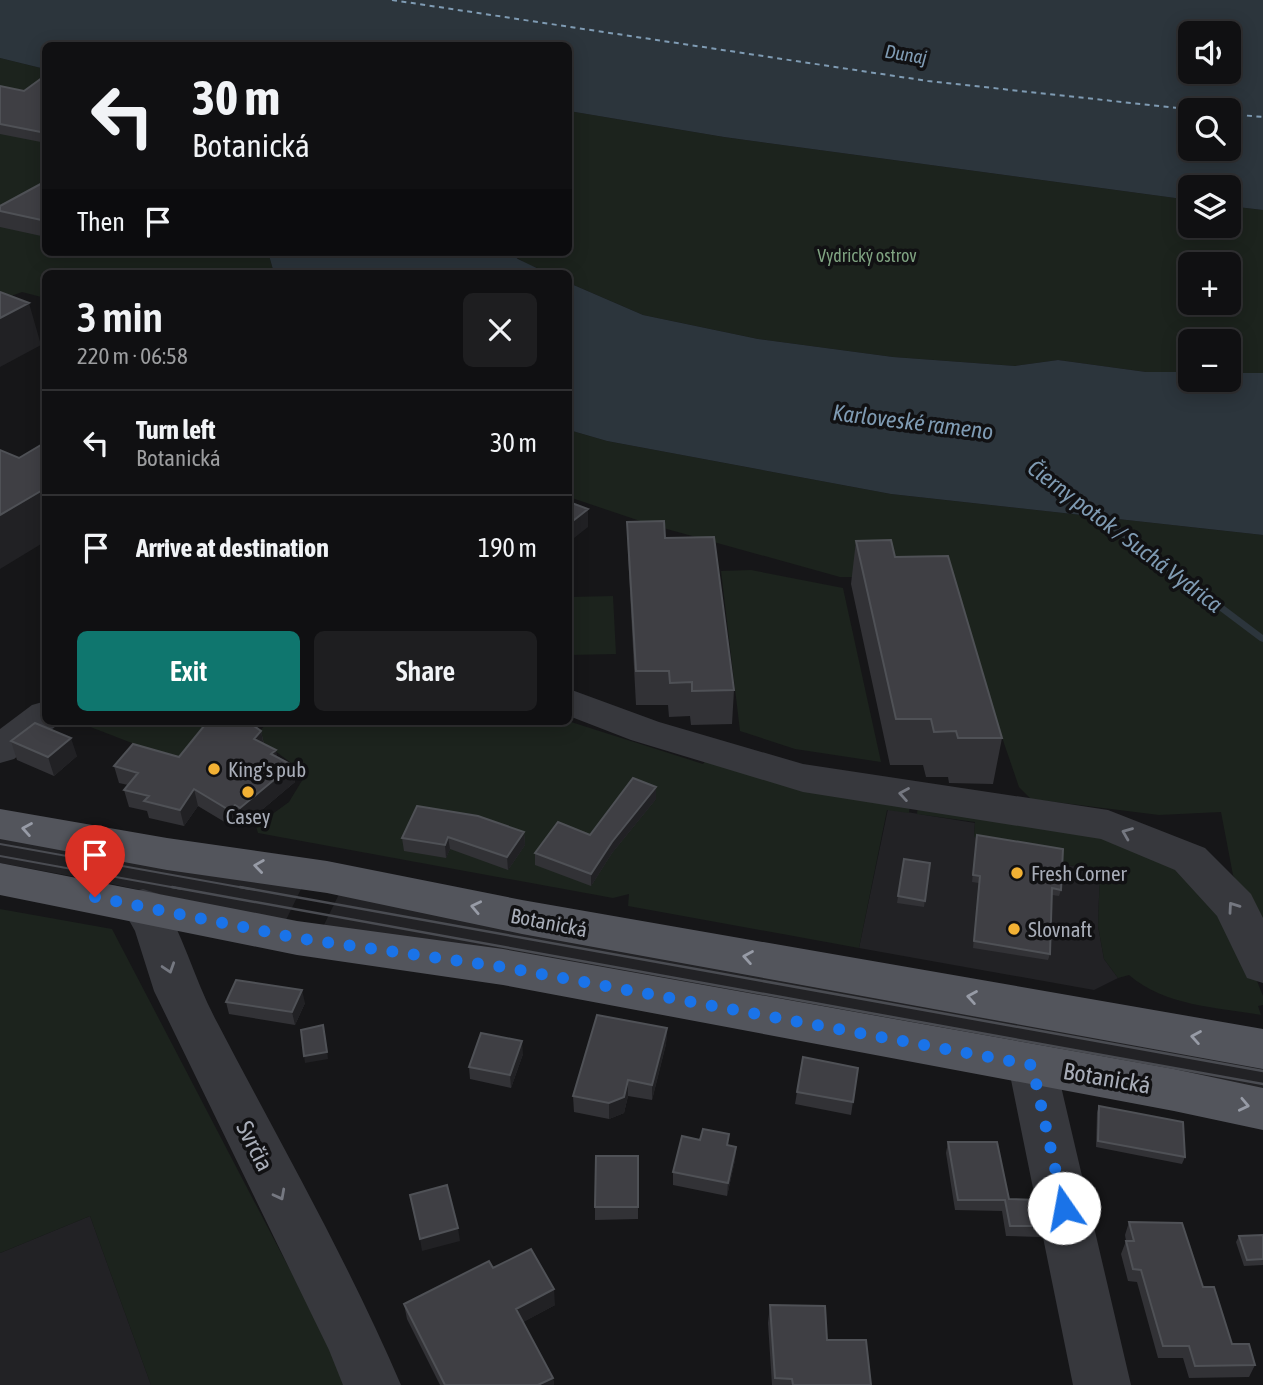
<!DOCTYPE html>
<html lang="en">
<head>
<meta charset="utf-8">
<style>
	:root { --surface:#101012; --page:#1e1e20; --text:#f1f3f6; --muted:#9c9d9f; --line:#303032; --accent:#0f766e }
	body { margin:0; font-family:"Asap Condensed",sans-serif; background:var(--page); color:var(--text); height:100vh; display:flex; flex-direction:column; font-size:26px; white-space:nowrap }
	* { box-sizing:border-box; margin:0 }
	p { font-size:23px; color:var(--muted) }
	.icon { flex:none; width:38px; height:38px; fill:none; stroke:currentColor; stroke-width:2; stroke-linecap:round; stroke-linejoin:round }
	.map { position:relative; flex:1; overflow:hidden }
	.sheet { position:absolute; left:42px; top:270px; width:530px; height:455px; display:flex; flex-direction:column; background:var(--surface); border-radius:10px; box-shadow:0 4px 18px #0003,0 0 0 2px var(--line) }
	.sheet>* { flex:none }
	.guide { position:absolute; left:42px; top:42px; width:530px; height:214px; border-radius:10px; box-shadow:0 4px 18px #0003,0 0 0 2px var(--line); background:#101012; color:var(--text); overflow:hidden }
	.tools { position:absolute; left:1178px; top:21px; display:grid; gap:14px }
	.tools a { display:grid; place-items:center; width:63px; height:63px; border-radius:10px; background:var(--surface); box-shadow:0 4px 18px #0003,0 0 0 2px var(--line); font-size:35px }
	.pin { position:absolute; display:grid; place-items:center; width:60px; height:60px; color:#fff; margin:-72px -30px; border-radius:50% 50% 50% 0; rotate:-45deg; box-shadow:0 0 7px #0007 }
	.pin .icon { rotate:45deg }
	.me { position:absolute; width:77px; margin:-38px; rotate:348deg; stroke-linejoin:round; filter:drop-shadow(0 0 5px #0008) }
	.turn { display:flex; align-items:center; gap:24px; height:147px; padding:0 35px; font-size:32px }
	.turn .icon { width:91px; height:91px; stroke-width:2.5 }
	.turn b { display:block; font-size:49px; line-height:60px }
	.then { display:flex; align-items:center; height:66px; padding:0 35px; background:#0003; gap:14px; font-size:26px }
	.round { display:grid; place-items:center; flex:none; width:74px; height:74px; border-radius:10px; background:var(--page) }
	.overview { display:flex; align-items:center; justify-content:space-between; height:119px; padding:0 35px }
	h1 { font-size:42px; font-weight:600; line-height:52px }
	.cta { display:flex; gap:14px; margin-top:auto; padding:14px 35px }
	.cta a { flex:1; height:80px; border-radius:10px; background:var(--accent); color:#fff; font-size:28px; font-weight:600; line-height:80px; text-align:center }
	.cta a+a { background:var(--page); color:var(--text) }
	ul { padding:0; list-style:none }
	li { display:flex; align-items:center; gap:21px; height:105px; padding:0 35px; border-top:2px solid var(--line) }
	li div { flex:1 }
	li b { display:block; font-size:26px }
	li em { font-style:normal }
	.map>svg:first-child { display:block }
</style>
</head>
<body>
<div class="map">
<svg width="1263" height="1385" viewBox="0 0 1263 1385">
	<rect width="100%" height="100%" fill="#161618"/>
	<path fill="#222225" d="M888,809L975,823L974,836L1003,842L1061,864L1100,870L1098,926L1104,959L1118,978L1094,990L859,948Z
		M0,838L303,885L285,922L103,882L0,863Z
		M340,892L1263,1063V1092L322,929Z
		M90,1216L151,1385H0V1253Z"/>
	<path fill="#1c231d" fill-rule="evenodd" d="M0,58L45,69L46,252H268L274,273H46L45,298L22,292L0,300Z
		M569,111L724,137L1190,200V226H1228L1229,206L1263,210V373H1229L1228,341H1190V372H1146L1058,360L1015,366L893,357L758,339L643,315L569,283V273C546,273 527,267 510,252H569ZM1190,264H1228V303H1190Z
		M569,430L607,441L891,494L1263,535V928L1233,875L1221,812L1159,815L1031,799L1019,787L952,591L881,577H840L649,524L569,497Z
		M751,570L843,588L881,762L795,749L740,731L721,571Z
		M613,596L616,654L569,655L570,597Z
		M75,721H224L181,762Z
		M269,721H568L703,764L707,759L910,803L909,813L887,810L859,948L628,906L629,894L613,898L258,833L256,826L289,802L306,774L255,736Z
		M918,805L1079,827L1180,868L1245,951L1263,996V1005L1258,1006L1261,1015C1216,1007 1165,1006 1129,975L1118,978L1104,959L1098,926L1100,870L1061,864L1002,842L974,837L975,822L917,814Z
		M0,909L112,929L326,1339L344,1385H151L90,1216L0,1253Z"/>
	<path fill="#2c353c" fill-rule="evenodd" d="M0,0H1263V210L1229,206L1228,187H1190V200L724,137L569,111V46H46L45,69L0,58ZM1190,33H1228V72H1190ZM1190,110H1228V149H1190Z
		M268,252H510L518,259L547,273H274Z
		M569,283L643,315L758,339L893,357L1015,366L1058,360L1146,372H1190V380H1228L1229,373H1263V535L891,494L607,441L569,430Z"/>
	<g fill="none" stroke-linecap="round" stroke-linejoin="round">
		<path fill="#2c353c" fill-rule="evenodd" d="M1091,510H1097L1263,635V642L1260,641L1091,514L1090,512Z"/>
		<path stroke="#7f9bb3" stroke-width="2" stroke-dasharray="5 4.5" stroke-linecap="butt" d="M392,0L928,81L1196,110
			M1228,114L1263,117"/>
		<path fill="#37383d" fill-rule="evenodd" d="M569,689L659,722L803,764L1108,810L1205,848L1251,894L1263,918V983L1247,978L1217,916L1175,870L1101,839L803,792L631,740L569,716Z
			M46,701V721H61L60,723L14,759L0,763V729L32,705Z
			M143,889L159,894C184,936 195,982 218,1024C280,1143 348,1261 401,1385H343L329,1350L154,991L135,931L121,906L127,894Z
			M1032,1045L1049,1051L1056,1065L1131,1385H1073L1008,1065L1015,1051Z"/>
		<path fill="#53555c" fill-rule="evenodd" d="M0,809L167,838L327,861L522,900L1263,1029V1069L522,934L327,893L167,870L0,839Z
			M0,863L297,921L503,949L1174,1069L1263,1088V1130L1174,1111L503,985L297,955L0,895Z"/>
		<path stroke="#4a4c52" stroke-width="2" d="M0,844L250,889
			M0,856L182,889"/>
		<path stroke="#4a4c52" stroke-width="2.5" d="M172,887L1263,1084
			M240,887L1263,1071"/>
	</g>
	<path fill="#323236" d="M46,75V143L0,134V86L24,91Z
		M46,181V237L0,227V206Z
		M627,522L665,538L734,690L732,724L691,725L690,716L669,717L668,705H636L628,555Z
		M856,541L895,557L1002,738L993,784L949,783L948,777H926L923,765H890L851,584Z
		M261,731L264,744L277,758L292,765L295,782L244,825L239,822L233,827L198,806L184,826L149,818L147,811L129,807L124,790L128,785L119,783L114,766L179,757Z
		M11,741L77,756L54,776L17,760Z
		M656,799L612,853L591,886L535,865V853L590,835Z
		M524,832L525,845L508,870L450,849L446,858L404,851L402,838Z
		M977,835L1061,890L1059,896L1052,895L1050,954L1048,960L973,948L979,883L972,882Z
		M904,859L930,863L924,907L897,903Z
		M226,1002L305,1003L295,1025L229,1014Z
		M667,1028L666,1044L652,1100L628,1096L624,1113L609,1119L574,1112L573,1096Z
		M523,1054L511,1088L470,1079L469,1067Z
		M858,1068L851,1115L795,1104L797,1092Z
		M1099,1106L1185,1157L1182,1164L1096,1147L1097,1112Z
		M948,1142L1009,1199L1044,1226L1040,1237L1006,1236L1002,1211L955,1210L946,1153Z
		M729,1146L736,1147L735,1160L727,1196L673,1185V1172Z
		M638,1156V1219L595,1220V1207Z
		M1129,1222L1203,1287L1232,1344L1255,1365L1249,1377L1189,1378L1183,1358H1158L1137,1282L1128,1281L1121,1254L1126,1241L1125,1235Z
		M1263,1235V1265L1244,1266L1236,1242L1239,1236Z
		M493,1268L555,1305L523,1322L553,1378L554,1385H440L407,1319L404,1304Z
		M770,1305L827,1340L871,1385H772L768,1323Z"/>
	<path fill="#212124" d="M29,303L41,345L0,367V318Z
		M46,488V541L0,569V515Z
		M588,509V527L569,542V524Z
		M261,731L264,747L254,739Z
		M71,738L77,756L54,776L48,757Z
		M276,750L279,766L271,754Z
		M292,765L295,782L244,825L240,808Z
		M656,787V799L612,853L591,886V874L612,842Z
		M194,789L198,806L184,826L180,810Z
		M235,805L239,822L233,827L229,810Z
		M524,832L525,845L508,870L507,857Z
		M448,837L450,849L446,858L445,845Z
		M302,990L305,1003L295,1025L292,1012Z
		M667,1028L666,1044L652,1100V1085Z
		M325,1032L328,1059L305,1063L304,1056Z
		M522,1041L523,1054L511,1088L510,1075Z
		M628,1080V1096L624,1113L609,1119V1103Z
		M736,1147L735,1160L727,1196L728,1183Z
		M458,1228L460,1241L422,1251L420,1239Z
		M554,1289L555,1305L518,1325L516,1309Z
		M553,1378L554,1385H538Z"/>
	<path fill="#3f3f44" stroke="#4f5156" stroke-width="2" d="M46,75V133L0,124V86L24,91Z
		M46,181V221L0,211V206Z
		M0,292L29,303L0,318Z
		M46,442V488L0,515V450L19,458Z
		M569,502L588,509L569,524Z
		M664,521L665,538L714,537L734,690L692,691V682L670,683L669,671H636L627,522Z
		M891,540L895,557L948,556L1002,738H958L956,731L934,732L931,719H896L856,541Z
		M208,721H247L261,731L254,739L276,750L271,754L292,765L240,808L235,805L229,810L194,789L180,810L144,801L149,796L124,790L138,773L114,766L133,744L179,757Z
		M35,723L71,738L48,757L11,741Z
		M633,778L656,787L612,842L591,874L535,853L558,822L590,835Z
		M417,806L478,816L524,832L507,857L448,837L445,845L402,838Z
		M977,835L1063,849L1061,890L1052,888L1050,954L974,941L980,876L973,875Z
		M904,859L930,863L925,901L898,896Z
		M236,980L302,990L292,1012L226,1002Z
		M597,1015L667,1028L652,1085L628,1080L624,1097L609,1103L573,1096Z
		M323,1025L327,1052L304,1056L301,1030Z
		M481,1033L522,1041L510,1075L469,1067Z
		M803,1057L858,1068L853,1102L797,1092Z
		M1099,1106L1183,1122L1185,1157L1098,1141Z
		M703,1129L729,1134L727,1145L736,1147L728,1183L673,1172L682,1136L700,1140Z
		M948,1142H997L1009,1199L1038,1200L1044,1226H1010L1005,1200H958Z
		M596,1156H638V1207H595Z
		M447,1185L458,1228L420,1239L410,1195Z
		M1129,1222L1182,1223L1203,1287H1214L1232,1344H1249L1255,1365L1195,1366L1189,1346H1163L1141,1270L1133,1269L1126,1241H1134Z
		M1263,1235V1259L1247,1260L1239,1236Z
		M531,1249L554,1289L516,1309L553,1378L538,1385H445L404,1304L489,1261L493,1268Z
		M770,1305L825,1306L827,1340H866L871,1385H793L792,1379L775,1378Z"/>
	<defs><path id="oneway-chevron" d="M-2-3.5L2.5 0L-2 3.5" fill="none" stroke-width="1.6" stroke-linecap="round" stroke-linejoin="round" transform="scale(1.75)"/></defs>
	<g stroke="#757881">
		<use href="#oneway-chevron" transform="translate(904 794) rotate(-170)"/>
		<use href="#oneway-chevron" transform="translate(1127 833) rotate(-158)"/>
		<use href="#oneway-chevron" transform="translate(1233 907) rotate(-125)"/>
		<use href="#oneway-chevron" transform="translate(169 968) rotate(72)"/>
		<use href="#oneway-chevron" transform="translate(280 1195) rotate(62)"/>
	</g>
	<g stroke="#979ba6">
		<use href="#oneway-chevron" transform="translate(27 829) rotate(-170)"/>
		<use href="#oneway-chevron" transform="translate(259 866) rotate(-172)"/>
		<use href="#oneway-chevron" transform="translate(476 907) rotate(-168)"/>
		<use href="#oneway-chevron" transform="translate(748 957) rotate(-170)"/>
		<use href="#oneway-chevron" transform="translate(972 997) rotate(-170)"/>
		<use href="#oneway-chevron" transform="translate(1196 1037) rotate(-170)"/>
		<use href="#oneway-chevron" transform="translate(1244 1105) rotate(12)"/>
	</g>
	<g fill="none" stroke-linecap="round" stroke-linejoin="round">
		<path stroke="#1a73e8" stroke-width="12" stroke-dasharray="0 21.6" d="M95,897L297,938L503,967L1032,1065L1064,1208"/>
	</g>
	<g fill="#f2b134" stroke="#111113" stroke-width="2.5">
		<circle cx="214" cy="769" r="7"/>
		<circle cx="248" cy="792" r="7"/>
		<circle cx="1017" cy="873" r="7"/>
		<circle cx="1014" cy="929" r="7"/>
	</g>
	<g text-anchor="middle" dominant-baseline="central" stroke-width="7" stroke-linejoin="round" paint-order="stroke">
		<g font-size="18" fill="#7fa381" stroke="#111113">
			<text x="867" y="255">Vydrický ostrov</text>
		</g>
		<g font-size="19" font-style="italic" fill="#7f9bb3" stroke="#111113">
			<text transform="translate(906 54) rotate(9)">Dunaj</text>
		</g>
		<g font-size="21" fill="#a8adb8" stroke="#111113" text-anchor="start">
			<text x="228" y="769">King's pub</text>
			<text x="248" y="816" text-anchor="middle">Casey</text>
			<text x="1031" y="873">Fresh Corner</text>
			<text x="1028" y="929">Slovnaft</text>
		</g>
		<g font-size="21" fill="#a8adb8" stroke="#111113">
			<text transform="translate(549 922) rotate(11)">Botanická</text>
		</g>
		<g font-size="23" font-style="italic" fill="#7f9bb3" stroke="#111113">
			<text transform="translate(913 422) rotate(7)">Karloveské rameno</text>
			<text transform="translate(1125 536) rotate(37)">Čierny potok / Suchá Vydrica</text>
		</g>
		<g font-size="24" fill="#a8adb8" stroke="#111113">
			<text transform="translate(1107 1078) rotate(10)">Botanická</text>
			<text transform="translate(255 1146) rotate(63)">Svrčia</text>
		</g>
	</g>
</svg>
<div class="tools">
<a><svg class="icon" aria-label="sound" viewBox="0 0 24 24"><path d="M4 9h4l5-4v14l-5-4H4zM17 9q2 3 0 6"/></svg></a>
<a><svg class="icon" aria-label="search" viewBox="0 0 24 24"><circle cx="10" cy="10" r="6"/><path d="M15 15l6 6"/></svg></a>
<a><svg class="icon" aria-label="layers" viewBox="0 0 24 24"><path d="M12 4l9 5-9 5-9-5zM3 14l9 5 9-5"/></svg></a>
<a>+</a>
<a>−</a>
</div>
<div class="pin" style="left:95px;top:897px;background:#d93025"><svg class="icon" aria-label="arrive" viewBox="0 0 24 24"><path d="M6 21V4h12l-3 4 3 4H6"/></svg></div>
<svg class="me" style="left:1064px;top:1208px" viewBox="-20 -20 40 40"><circle r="19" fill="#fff"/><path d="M0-13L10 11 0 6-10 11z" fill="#1a73e8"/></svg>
<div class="guide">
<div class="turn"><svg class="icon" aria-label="left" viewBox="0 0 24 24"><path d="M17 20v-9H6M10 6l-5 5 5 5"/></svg><div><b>30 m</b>Botanická</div></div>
<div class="then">Then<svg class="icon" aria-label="arrive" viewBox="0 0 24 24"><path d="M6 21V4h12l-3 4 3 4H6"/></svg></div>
</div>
<section class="sheet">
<div class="overview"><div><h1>3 min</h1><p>220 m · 06:58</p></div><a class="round"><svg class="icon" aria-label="close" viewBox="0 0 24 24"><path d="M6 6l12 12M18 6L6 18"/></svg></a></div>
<ul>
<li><svg class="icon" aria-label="left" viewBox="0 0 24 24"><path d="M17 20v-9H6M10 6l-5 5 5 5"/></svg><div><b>Turn left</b><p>Botanická</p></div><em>30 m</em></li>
<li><svg class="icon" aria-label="arrive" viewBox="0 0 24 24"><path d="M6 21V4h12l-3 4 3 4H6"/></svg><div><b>Arrive at destination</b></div><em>190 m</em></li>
</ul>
<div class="cta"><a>Exit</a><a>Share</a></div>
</section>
</div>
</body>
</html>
